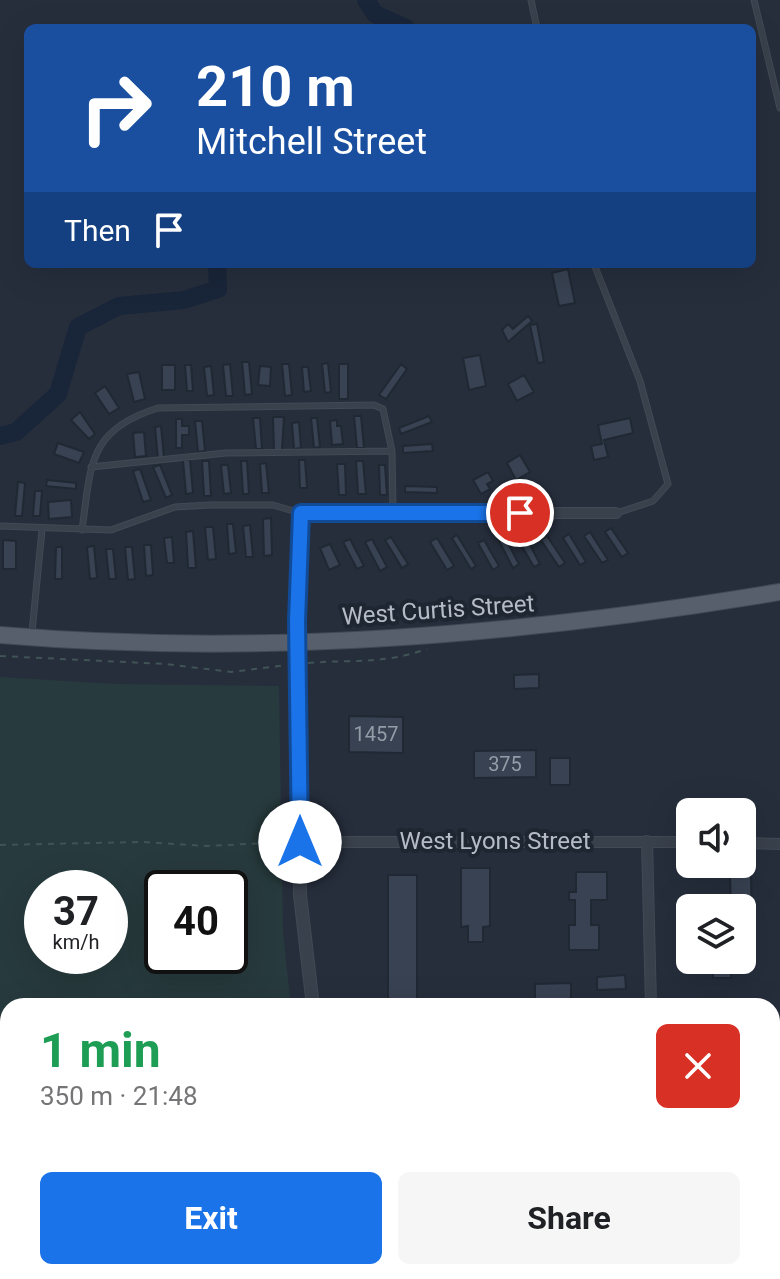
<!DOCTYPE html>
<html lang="en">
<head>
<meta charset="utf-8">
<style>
	:root { --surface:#fff; --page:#f6f6f6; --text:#202124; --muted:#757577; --accent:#1a73e8 }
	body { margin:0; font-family:Roboto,sans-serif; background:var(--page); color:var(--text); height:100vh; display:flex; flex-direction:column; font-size:30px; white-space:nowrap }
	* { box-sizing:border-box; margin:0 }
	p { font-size:26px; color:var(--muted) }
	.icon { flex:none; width:44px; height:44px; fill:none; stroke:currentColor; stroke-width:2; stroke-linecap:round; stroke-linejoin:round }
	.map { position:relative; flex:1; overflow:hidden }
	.panel { position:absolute; left:0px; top:998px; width:780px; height:282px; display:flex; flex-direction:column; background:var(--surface); border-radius:24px 24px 0 0; box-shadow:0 8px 32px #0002 }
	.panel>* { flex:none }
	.guide { position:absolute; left:24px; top:24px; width:732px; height:244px; border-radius:12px; box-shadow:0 8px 32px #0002; background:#1a4fa0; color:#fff; overflow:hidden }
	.fabs { position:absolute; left:676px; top:798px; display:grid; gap:16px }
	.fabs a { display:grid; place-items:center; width:80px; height:80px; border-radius:12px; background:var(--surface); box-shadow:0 8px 32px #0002; font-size:40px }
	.speed { position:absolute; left:24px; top:870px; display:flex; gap:16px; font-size:40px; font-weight:700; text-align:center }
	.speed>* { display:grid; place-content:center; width:104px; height:104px; border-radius:50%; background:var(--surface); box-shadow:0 8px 32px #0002; line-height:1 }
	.speed small { font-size:20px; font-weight:400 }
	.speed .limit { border:4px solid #111; border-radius:12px; background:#fff; color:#111 }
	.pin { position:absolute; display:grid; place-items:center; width:68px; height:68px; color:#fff; margin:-34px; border:4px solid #fff; border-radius:50%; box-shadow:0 2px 8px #0007 }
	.me { position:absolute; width:88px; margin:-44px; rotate:0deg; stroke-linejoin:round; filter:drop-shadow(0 0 6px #0008) }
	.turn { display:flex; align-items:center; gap:28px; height:168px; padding:0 40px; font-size:36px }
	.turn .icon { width:104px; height:104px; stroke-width:2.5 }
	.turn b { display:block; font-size:56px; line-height:68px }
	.then { display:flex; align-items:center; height:76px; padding:0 40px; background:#0003; gap:16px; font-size:30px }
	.round { display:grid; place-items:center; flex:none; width:84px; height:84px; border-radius:12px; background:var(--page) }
	.overview { display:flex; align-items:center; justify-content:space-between; height:136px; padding:0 40px }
	h1 { font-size:48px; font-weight:700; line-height:60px; color:#1e9e55 }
	.action { display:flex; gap:16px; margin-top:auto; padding:16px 40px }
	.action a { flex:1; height:92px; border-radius:12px; background:var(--accent); color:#fff; font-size:32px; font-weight:700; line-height:92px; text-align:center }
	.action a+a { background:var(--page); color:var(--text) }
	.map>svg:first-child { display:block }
</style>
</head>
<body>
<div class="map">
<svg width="780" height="1279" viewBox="0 0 780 1279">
	<rect width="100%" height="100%" fill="#262e3c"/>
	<path fill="#273a3d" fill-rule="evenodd" d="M0,677L116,684L279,686L283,933L291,1006H8V1272H353L355,1279H0ZM42,888H110V956H42ZM162,888H230V956H162Z"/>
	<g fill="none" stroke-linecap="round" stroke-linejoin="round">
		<path stroke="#192539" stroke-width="18" d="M366,0L375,14L406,28
			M0,436L16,432L58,394L78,327L119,306L184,300L218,289L217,264"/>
	</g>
	<path fill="#384252" stroke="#202833" stroke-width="2" d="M568,269L575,303L559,306L552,273Z
		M528,316L532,321L508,342L502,330L508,324L513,329Z
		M537,324L544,362L538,363L530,325Z
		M480,355L486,386L469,390L463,358Z
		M242,362H249L252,394L245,395Z
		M328,363L331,392L325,393L322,364Z
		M230,364L233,396H226L223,365Z
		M282,364H289L292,395L285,396Z
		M339,364H348V399H339Z
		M401,364L407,369L386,399L379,395Z
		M162,365H175V390H162Z
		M185,365H191L193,391H187Z
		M211,366L214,395L207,396L204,367Z
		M260,366L271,367L270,386L258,385Z
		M302,367H308L311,391L304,392Z
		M139,372L145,399L134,402L127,374Z
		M524,375L534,392L517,401L508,384Z
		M105,386L119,408L109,414L95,393Z
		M80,412L95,434L89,439L71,420Z
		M354,416H361L364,448H357Z
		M429,416L432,422L401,434L399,428Z
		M273,417H284L282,450L274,451Z
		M253,418H260L262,449H256Z
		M311,418H317L320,447L314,448Z
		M630,418L633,433L604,440L608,457L594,460L591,446L602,444L598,425Z
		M176,419H182V426H189V435H182V448H176Z
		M337,420V426H341L343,444L332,445L330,421Z
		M195,421H202L205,451L198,452Z
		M299,422L301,448L294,449L292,423Z
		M161,426L164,458L158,459L155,427Z
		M144,432L146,456L135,457L133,433Z
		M58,443L84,452L79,463L54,454Z
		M432,444L433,451L403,453V446Z
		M520,455L530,472L516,480L507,463Z
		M183,460H190L193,493L186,494Z
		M299,460H305L307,488H300Z
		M202,461H209L211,496H204Z
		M241,461H247L249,494H243Z
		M356,461H363L366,494H358Z
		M266,463L269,493H262L260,464Z
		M337,464H345L346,495H339Z
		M160,465L172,495L166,498L153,467Z
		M221,465H228L231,493L224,494Z
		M379,465H385L387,495H380Z
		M140,469L151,500L143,502L133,471Z
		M488,472L493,481L487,484L490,489L481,494L473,480Z
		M47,480L76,483V489L46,486Z
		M18,482L25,483L22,516H15Z
		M405,486L437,487V493L405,492Z
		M35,491H42L40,516H33Z
		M71,500L72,517L49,519L48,502Z
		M271,518L272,555L264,556L263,519Z
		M227,524H233L236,553L229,554Z
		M250,525L253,557H246L243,526Z
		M205,527H213L216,559L208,560Z
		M611,528L628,553L622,557L605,532Z
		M193,531L196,568H188L186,532Z
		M590,532L608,560L602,563L584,536Z
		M569,534L586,562L580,565L563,538Z
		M457,535L476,566L471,569L452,538Z
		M504,536L519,564L513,568L498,539Z
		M547,536L565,563L559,567L541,540Z
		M172,537L174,563H167L164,538Z
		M391,537L408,564L402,568L385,540Z
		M437,538L454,566L447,570L430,542Z
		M350,539L364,566L357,569L343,542Z
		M372,539L387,567L380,571L365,542Z
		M527,539L540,564L534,567L520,543Z
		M3,540L16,541V569H3Z
		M484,540L499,566L493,570L478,543Z
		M330,544L340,565L329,570L320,548Z
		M144,545H151L153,575L146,576Z
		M94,546L97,578L90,579L87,547Z
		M56,547H62V579H55Z
		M125,547H132L135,579L128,580Z
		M106,549H113L116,579H109Z
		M539,674V688L514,689V675Z
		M349,716L403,717V753L349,752Z
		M536,750V777L474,778V751Z
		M550,758H570V785H550Z
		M461,868H490V926L483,927V942H468V926L461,927Z
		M576,872H607V900H591V925H599V950H569V925H575V900H569V892H576Z
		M388,875H417V1005H388Z
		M730,876H751L752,922L742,923V908H731Z
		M713,960H731V978H713Z
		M625,975L626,989L597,990V977Z
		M571,983V1005L535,1006V984Z
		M429,1272H452L453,1279H430Z
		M465,1272H488L489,1279H466Z"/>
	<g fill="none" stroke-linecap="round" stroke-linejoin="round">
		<defs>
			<path id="service" d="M531,0L537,28
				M754,0L780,108
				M594,264L640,381L668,484L653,501L617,513
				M91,467L226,453L392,451
				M0,526L111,530L175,507L210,505H273L300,513
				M82,530C91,466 87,430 158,408L374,405L383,409L392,451L393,512
				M32,632L42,530"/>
			<path id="minor" d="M297,641L301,513H616
				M647,841L651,1006
				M300,842H690
				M742,843L780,844
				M657,1272V1279"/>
			<path id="tertiary" d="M297,641L300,895L313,1006
				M374,1272L376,1279"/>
			<path id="primary" d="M0,635C262,657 522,635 780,592"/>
		</defs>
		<use href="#service" stroke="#424a55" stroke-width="7"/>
		<use href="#minor" stroke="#424a55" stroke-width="12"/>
		<use href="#tertiary" stroke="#424a55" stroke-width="14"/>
		<use href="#primary" stroke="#424a55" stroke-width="18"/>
		<path stroke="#405355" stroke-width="2" stroke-dasharray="6 6" stroke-linecap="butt" d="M0,656L166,664L231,672L286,665
			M308,663C355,659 380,665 427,649
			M0,845L142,842L207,846L287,842
			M0,1181L8,1192
			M84,1272L86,1279"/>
		<use href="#service" stroke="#39414c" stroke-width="5"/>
		<use href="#minor" stroke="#39414c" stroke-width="10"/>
		<use href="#tertiary" stroke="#39414c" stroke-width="12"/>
		<use href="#primary" stroke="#575f6c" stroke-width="16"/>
	</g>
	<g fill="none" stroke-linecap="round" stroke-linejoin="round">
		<defs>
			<path id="route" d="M300,842L297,621L301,513H520"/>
		</defs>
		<use href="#route" stroke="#114b97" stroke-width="20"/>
		<use href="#route" stroke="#1a73e8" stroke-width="14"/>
	</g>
	<g text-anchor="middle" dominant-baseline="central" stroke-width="8" stroke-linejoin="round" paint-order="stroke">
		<g font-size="20" fill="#949ca8">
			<text x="376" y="734">1457</text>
			<text x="505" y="764">375</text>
		</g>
		<g font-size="24" fill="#b5bcc7" stroke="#1e2631">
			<text transform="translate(438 610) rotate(-4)">West Curtis Street</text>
			<text x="495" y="841">West Lyons Street</text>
		</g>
	</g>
</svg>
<div class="fabs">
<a><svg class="icon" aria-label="sound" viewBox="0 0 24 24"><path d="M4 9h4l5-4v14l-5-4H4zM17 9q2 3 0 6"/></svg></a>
<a><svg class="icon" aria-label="layers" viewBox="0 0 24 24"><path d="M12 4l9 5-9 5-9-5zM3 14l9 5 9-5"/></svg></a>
</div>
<div class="speed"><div>37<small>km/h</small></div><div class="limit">40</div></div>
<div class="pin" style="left:520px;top:513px;background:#d93025"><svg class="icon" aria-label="arrive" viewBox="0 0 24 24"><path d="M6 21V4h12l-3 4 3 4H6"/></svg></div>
<svg class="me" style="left:300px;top:842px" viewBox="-20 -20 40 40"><circle r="19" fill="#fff"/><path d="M0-13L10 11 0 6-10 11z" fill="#1a73e8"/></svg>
<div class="guide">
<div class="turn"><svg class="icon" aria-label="right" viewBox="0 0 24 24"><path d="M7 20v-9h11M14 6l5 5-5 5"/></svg><div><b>210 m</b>Mitchell Street</div></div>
<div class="then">Then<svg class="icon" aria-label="arrive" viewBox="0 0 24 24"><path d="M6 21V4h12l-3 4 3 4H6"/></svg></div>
</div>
<section class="panel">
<div class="overview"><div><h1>1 min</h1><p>350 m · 21:48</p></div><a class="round" style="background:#d93025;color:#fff"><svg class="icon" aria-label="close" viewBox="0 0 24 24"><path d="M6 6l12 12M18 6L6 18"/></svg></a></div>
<div class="action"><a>Exit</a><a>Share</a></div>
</section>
</div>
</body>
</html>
